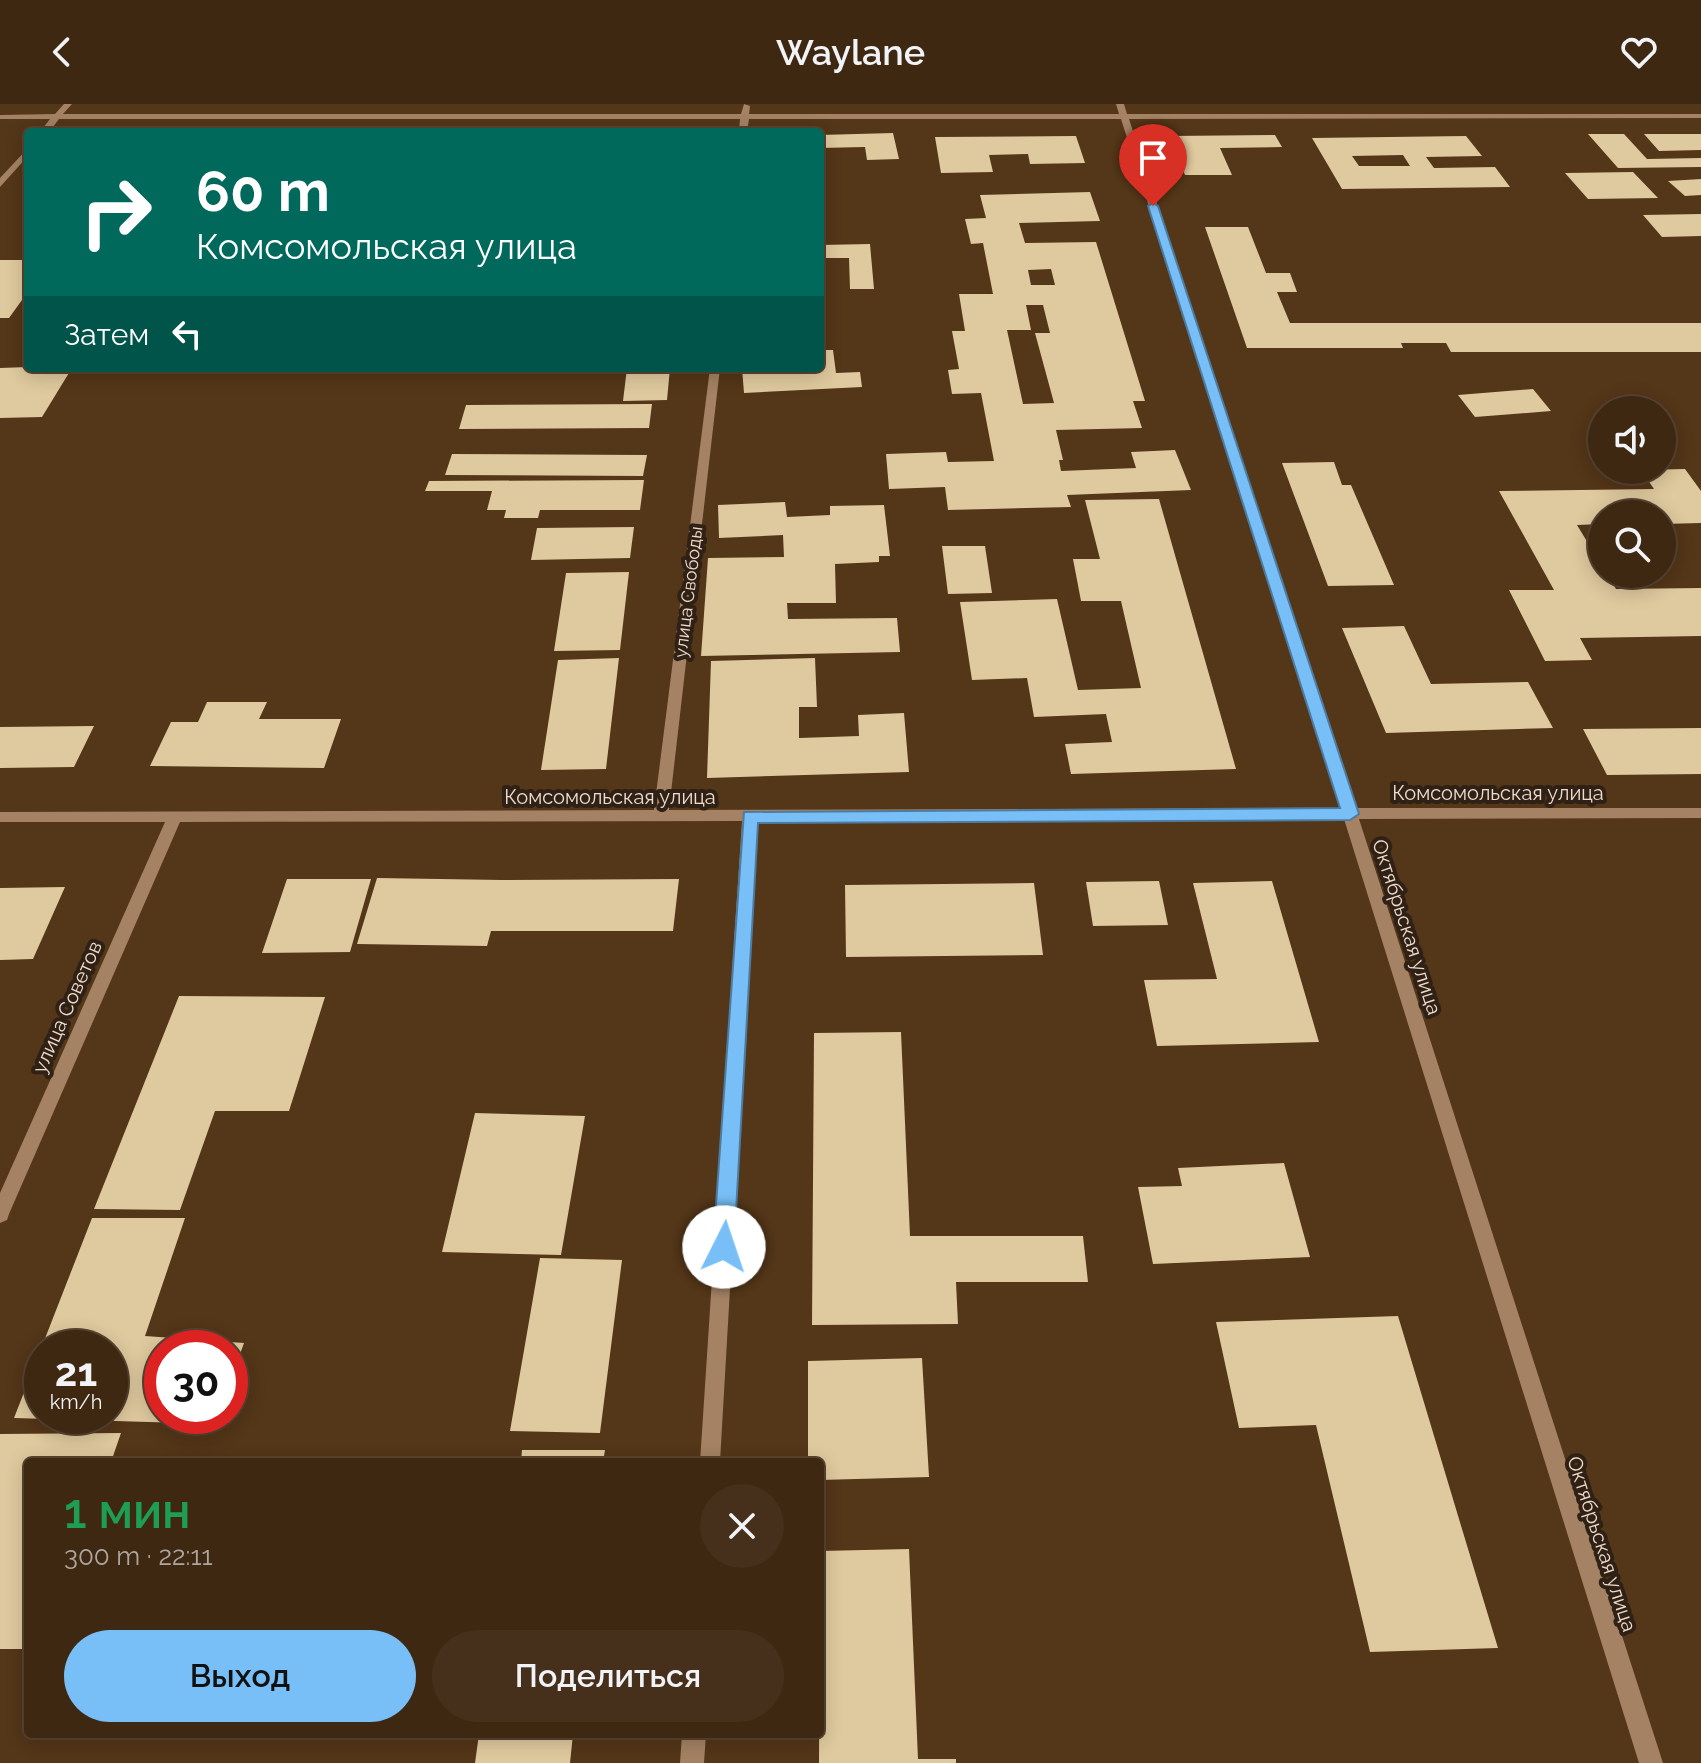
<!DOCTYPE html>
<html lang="ru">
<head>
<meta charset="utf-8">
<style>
	:root { --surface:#3f2812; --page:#46301b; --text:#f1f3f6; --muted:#ada69f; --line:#584432; --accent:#78bff7 }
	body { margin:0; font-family:Raleway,sans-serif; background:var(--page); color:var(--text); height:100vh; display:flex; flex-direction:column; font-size:30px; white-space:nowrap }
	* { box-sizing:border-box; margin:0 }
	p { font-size:26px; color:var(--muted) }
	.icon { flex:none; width:44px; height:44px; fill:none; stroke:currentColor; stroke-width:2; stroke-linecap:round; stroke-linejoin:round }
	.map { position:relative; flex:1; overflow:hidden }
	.sheet { position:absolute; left:24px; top:1354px; width:800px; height:280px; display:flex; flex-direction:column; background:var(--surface); border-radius:8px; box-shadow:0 4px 20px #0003,0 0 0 2px var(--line) }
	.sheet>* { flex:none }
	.hud { position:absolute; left:24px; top:24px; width:800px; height:244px; border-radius:8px; box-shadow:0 4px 20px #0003,0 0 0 2px var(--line); background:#00695c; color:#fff; overflow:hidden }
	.controls { position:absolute; left:1588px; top:292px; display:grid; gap:16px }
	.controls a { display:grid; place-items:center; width:88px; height:88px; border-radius:50%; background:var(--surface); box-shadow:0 4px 20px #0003,0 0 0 2px var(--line); font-size:40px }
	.speed { position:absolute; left:24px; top:1226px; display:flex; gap:16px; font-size:40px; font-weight:700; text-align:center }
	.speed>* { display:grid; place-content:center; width:104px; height:104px; border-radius:50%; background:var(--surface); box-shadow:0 4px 20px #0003,0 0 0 2px var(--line); line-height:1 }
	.speed small { font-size:20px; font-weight:400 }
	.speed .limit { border:12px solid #d22; background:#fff; color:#111 }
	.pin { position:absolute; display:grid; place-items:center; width:68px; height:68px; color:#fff; margin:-82px -34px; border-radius:50% 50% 50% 0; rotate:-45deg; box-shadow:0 0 8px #0007 }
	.pin .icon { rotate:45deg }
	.me { position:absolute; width:88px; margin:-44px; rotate:4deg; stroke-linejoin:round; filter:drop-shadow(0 0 6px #0008) }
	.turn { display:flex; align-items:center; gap:28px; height:168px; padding:0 40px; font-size:36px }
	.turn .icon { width:104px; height:104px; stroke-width:2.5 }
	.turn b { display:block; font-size:56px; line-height:68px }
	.then { display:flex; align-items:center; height:76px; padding:0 40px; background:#0003; gap:16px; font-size:30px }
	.round { display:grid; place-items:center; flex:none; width:84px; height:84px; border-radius:42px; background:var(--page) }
	.overview { display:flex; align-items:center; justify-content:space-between; height:136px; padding:0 40px }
	h1 { font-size:48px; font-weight:600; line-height:60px; color:#1e9e55 }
	.action { display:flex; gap:16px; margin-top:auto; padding:16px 40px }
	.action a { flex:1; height:92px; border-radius:48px; background:var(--accent); color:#111; font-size:32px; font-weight:600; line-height:92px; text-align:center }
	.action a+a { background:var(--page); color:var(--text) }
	header { display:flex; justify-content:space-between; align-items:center; height:104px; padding:0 40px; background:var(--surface); font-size:36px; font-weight:600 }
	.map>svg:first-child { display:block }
</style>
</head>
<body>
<header><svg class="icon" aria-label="back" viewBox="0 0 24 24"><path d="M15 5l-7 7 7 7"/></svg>Waylane<svg class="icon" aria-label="heart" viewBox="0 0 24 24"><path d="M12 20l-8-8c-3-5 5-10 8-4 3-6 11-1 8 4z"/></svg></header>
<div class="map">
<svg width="1701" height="1659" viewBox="0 0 1701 1659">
	<rect width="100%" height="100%" fill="#543618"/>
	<path fill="#dfc99e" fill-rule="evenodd" d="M893,29L899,55L867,56L865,43L820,44V31Z
		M1588,30H1624L1647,55L1701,54V63L1618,64Z
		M1644,30H1701V46L1659,47Z
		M1275,31L1282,43L1220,44L1232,71H1185L1170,32Z
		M1076,32L1085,59L1030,60L1028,50L989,51L993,68L941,69L935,33Z
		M1466,32L1482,52L1426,53L1434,64L1495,63L1510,83L1342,85L1312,34ZM1403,51L1410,62H1359L1352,52Z
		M1633,68L1658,94L1588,95L1565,69Z
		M1701,75V91L1685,92L1668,77Z
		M1090,88L1100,117L1019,119L1025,139L1096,138L1145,297H1133L1142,324L1056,326L1063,356H1059L1061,367L1136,364L1131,348L1175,346L1191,386L1067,391L1071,403L948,406L945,383L889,385L886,350L946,348L948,358L994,357L981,289L952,290L948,266L959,265L952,227H965L959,190H993L983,139L971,140L965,115L986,114L980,91ZM1051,165L1055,181H1031L1028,166ZM1026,201H1043L1050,229H1035L1054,299L1023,300L1007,226H1031Z
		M1701,110V132L1662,133L1643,111Z
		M1205,123H1248L1266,169H1290L1297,188H1277L1290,219H1701V248H1451L1446,239H1401L1403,244H1247Z
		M870,140L874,185H850L849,154H820V141Z
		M0,156H28V196H22L9,214H0Z
		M820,165H826L825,191H820Z
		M820,246H833L836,269L860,268L862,283L744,289L742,264H820Z
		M0,264L28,263L72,264L42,313L0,314Z
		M627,264H670L667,296L623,297Z
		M1533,285L1551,307L1475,313L1458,291Z
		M652,300L649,324L459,325L466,301Z
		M452,350L647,351L643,372L445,371Z
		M1334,358L1342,381H1351L1394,481L1328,482L1282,359Z
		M1685,365L1701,387V419L1662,420V410H1602V420L1577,421L1602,462V470H1607L1616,485L1701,484V532L1580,534L1592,556L1545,557L1509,486H1554L1499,387L1654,385L1641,366Z
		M644,376L640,406H540L538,414H504L506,406H487L492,387H425L429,377Z
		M1159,395L1236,665L1071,670L1065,640L1112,638L1106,610L1034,613L1027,574L972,576L960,498L1057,495L1078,586L1141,584L1121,497H1081L1073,455H1100L1085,396Z
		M785,398L787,413L830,411V402L884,401L890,452H879V458L835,460L836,499H787L788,515L897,514L900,548L701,552L708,454L784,453L783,431L719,434L718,401Z
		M634,423L630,454L531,456L537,424Z
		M942,442H985L992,489L948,490Z
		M629,468L620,546L554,547L566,469Z
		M1404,522L1431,580L1528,578L1553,624L1386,629L1342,524Z
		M619,554L606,665L541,666L558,556Z
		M815,554L817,603H799V634L859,632L858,611L904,609L909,668L707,674L711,557Z
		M207,598H267L259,615H341L324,664L150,662L171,618H198Z
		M94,622L74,663L0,664V623Z
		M1701,624V670L1607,671L1583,625Z
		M377,774L502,776L679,775L673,827H491L487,842L357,840Z
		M287,775H371L350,848L262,849Z
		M1159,777L1168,821L1093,822L1086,778Z
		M1272,777L1319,938L1157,942L1144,876L1217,875L1193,779Z
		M1034,779L1043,851L846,853L845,781Z
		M65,783L33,855L0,856V784Z
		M179,892L325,893L289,1007H215L180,1106L94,1105Z
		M901,928L910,1132H1083L1088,1178H956L958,1220L812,1221L814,929Z
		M475,1009L585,1012L561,1151L442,1148Z
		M1284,1059L1310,1153L1153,1160L1138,1083L1182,1082L1178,1064Z
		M92,1114H185L145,1232L244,1239L230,1278V1244H162V1312H219L216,1320L14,1314ZM42,1244H110V1312H42Z
		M540,1154L622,1156L600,1329L510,1327Z
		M1398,1212L1459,1415L1498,1544L1370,1548L1316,1321L1239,1324L1216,1218Z
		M922,1254L929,1373L820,1376V1358H808V1257Z
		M121,1329L111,1358H28V1545H0V1330Z
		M522,1346H605L603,1358H521Z
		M909,1445L918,1655H956V1659H819L820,1447Z
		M479,1630H573L570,1659H475Z"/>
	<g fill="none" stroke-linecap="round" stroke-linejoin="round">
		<path fill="#a48263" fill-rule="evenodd" d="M64,0H72L63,10H741L744,0L750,2L749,10H1119L1116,0H1124L1127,10H1701V14L1129,15L1356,704H1701V714L1359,715L1663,1659H1639L1344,715L757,717L720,1358H700L742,717L180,718L9,1110L7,1116L0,1119V1089L165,718H0V708L654,706L710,264H720L669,706L1341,704L1121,15H749L747,28H739L740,15H59L49,28H40L50,15H0V11L55,10Z
			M28,44V52L0,83V74Z
			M682,1630H706L704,1659H680Z"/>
	</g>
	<path fill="#78bff7" stroke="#4e7ca1" stroke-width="2" d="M1153,99L1158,102L1359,710L1350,716L758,719L734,1143L731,1150L724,1153L716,1150L713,1143L744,708L1340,704L1148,102Z"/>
	<g text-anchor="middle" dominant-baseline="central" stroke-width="8" stroke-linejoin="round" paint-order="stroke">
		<g font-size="18" fill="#f0dccc" stroke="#2f2115">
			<text transform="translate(688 488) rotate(-83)">улица Свободы</text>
		</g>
		<g font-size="20" fill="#f0dccc" stroke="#2f2115">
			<text x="1498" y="689">Комсомольская улица</text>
			<text x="610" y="693">Комсомольская улица</text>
			<text transform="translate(1407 823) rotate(72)">Октябрьская улица</text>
			<text transform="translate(67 903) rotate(-66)">улица Советов</text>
			<text transform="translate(1602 1440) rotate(72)">Октябрьская улица</text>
		</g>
	</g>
</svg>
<div class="controls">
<a><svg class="icon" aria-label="sound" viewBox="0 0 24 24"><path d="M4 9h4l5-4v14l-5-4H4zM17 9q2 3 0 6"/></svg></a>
<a><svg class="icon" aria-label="search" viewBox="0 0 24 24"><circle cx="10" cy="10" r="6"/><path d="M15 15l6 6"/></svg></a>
</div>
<div class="speed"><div>21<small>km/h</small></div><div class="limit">30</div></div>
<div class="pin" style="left:1153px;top:102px;background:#d93025"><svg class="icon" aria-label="arrive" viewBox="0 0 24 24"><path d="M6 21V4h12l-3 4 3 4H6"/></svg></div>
<svg class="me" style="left:724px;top:1143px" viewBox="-20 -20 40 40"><circle r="19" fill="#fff"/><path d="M0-13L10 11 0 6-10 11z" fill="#78bff7"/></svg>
<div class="hud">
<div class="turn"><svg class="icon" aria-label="right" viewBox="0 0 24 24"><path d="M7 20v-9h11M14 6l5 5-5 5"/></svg><div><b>60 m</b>Комсомольская улица</div></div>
<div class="then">Затем<svg class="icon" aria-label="left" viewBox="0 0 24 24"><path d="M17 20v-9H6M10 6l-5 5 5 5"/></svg></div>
</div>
<section class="sheet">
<div class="overview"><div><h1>1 мин</h1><p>300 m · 22:11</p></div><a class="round"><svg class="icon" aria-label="close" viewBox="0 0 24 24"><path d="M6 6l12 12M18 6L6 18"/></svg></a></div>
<div class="action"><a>Выход</a><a>Поделиться</a></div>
</section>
</div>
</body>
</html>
